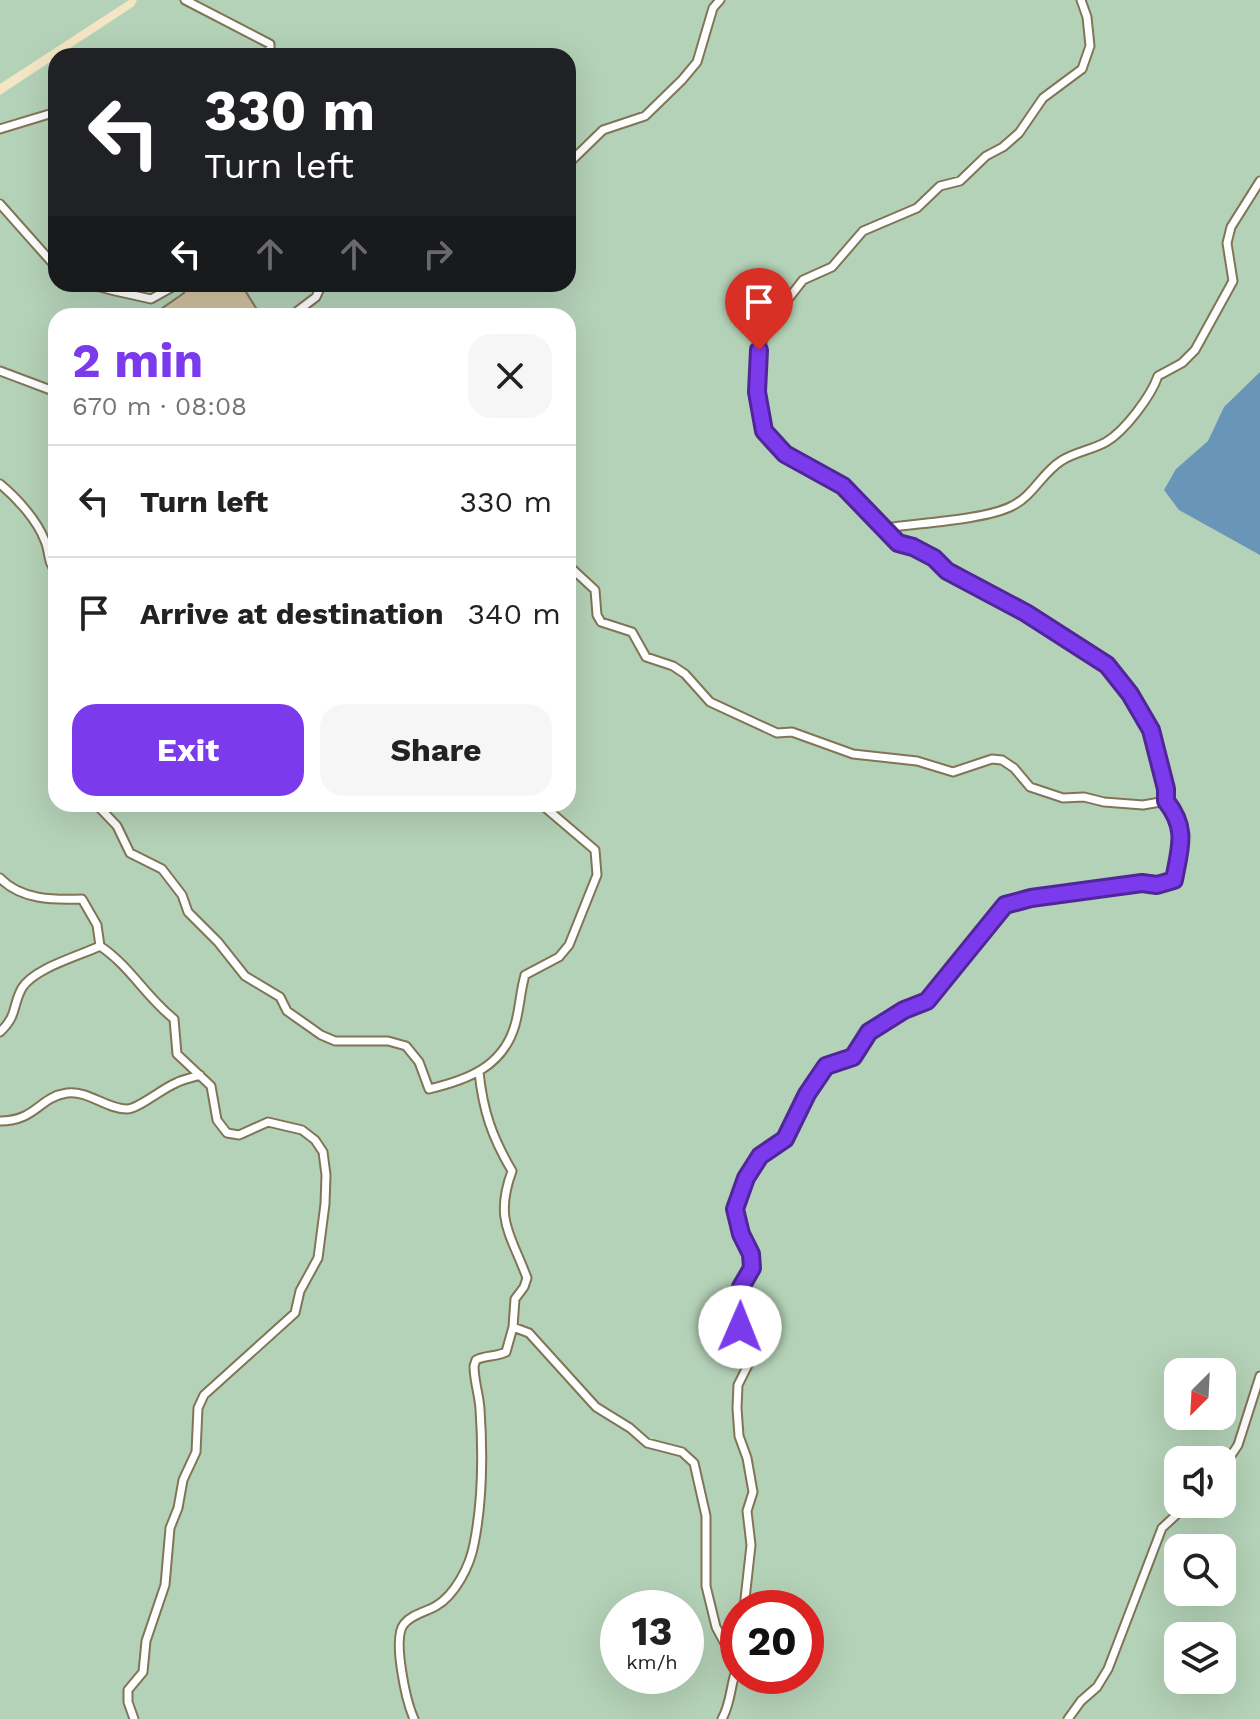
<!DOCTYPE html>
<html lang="en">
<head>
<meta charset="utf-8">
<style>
	:root { --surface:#fff; --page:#f6f6f6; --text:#222; --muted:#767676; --line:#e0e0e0; --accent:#7c3aed }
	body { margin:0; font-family:"Work Sans",sans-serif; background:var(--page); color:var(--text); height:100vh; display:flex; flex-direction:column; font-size:30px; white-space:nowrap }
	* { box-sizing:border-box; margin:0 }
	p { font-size:26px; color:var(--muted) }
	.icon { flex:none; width:44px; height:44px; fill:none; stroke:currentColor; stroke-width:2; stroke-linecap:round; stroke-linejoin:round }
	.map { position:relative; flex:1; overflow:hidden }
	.details { position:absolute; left:48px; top:308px; width:528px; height:504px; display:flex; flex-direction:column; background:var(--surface); border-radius:24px; box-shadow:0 8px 32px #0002 }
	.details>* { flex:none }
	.guide { position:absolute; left:48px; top:48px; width:528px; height:244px; border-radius:24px; box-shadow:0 8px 32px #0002; background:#202124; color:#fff; overflow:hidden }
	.needle { width:52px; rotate:204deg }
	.buttons { position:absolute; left:1164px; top:1358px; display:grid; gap:16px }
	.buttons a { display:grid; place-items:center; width:72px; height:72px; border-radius:16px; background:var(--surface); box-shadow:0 8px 32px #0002; font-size:40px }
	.speed { position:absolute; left:600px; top:1590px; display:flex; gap:16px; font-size:40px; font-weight:700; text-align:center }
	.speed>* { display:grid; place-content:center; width:104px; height:104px; border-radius:50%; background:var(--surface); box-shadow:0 8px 32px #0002; line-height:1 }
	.speed small { font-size:20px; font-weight:400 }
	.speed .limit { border:12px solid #d22; background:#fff; color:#111 }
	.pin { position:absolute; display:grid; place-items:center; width:68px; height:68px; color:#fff; margin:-82px -34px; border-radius:50% 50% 50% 0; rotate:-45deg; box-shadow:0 0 8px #0007 }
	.pin .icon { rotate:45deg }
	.me { position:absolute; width:88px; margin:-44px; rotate:1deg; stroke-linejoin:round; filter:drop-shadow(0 0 6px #0008) }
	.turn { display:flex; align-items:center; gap:28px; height:168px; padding:0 24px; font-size:36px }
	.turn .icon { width:104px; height:104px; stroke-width:2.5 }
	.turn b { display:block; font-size:56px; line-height:68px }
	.lanes { display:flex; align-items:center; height:76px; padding:0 24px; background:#0003; justify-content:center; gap:40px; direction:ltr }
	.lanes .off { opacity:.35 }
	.round { display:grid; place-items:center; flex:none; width:84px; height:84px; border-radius:24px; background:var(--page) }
	.head { display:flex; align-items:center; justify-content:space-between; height:136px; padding:0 24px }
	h1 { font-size:48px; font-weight:700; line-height:60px; color:var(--accent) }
	.cta { display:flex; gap:16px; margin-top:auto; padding:16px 24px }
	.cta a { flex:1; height:92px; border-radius:24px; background:var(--accent); color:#fff; font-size:32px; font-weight:700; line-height:92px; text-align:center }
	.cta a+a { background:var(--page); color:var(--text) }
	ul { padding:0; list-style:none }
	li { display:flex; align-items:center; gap:24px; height:112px; padding:0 24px; border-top:2px solid var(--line) }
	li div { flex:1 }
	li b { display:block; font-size:30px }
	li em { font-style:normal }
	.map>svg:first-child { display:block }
</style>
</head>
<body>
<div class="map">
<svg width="1260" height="1719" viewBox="0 0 1260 1719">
	<rect width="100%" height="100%" fill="#f4e6c4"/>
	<path fill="#b4d2b8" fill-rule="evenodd" d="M0,0H129L0,84Z
		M137,0H1260V1719H0V95L56,58V284H568V56H58L134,6ZM56,316H568V804H56ZM1178,1372H1222V1416H1178ZM1178,1460H1222V1504H1178ZM1178,1548H1222V1592H1178ZM618,1608H686V1676H618ZM738,1608H806V1676H738ZM1178,1636H1222V1680H1178Z"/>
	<path fill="#6996b8" d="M1260,372V555L1179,510L1164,490L1176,469L1208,441L1224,407Z"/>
	<path fill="#cec0a0" stroke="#837658" stroke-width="2" d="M184,284H241L261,316H151L184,293L182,289Z"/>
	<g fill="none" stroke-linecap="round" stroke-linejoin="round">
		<defs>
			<path id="lane" d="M185,0L270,44V56
				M0,129L56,112
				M568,164L603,130L645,116L682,80L697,62L713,8L720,0
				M0,204L56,267
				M89,284L115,291L138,284
				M115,291L151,299L178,284
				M291,316L316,297L322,284
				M0,371L56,392
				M0,484C17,498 37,520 45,541C50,552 47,563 56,571
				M886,528C918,523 985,520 1012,506C1033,496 1042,473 1061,461C1074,452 1092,450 1106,442C1125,431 1151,396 1158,376L1182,363L1195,350L1233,281L1227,243L1231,227L1260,181
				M568,565L595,590L597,615L601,622L632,632L646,657L673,666L685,674L710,702L777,733L792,732L853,754L917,761L953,772L992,759L1002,760L1014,768L1030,787L1063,798L1084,797L1104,802L1143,805L1166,801
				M96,804L117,826L130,853L162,869L182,895L188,912L218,942L245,976L280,997L287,1011L321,1035L335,1041H388L406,1046L419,1062L429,1089C467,1080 503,1067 515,1025C520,1008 520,992 525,975L559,957L569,945L597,875L595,850L541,804
				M0,878C21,900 53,900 82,899L97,925L100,946C130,966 146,997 174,1019L177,1054L211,1086L217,1120L227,1133L239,1135L268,1122L302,1130L315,1140L323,1152L326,1175L325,1204L318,1258L300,1291L295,1313L204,1395L198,1408L196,1452L183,1480L178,1508L170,1528L165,1585L146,1641L143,1672L128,1690V1702L134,1719
				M0,1032C18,1015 12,1006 22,988C34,968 79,956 100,946
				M0,1121C36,1121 39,1097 67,1093C88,1090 106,1109 127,1109C138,1109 163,1088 176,1083C183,1079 192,1078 200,1075
				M513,1327L529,1333L596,1407L630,1428L647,1443L682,1452L694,1463L706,1516V1586L716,1627L737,1666
				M1222,1469L1238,1445L1260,1376
				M744,1608L751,1545L747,1511L753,1492L747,1458L739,1436L737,1408L738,1385L751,1359L735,1306L741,1287L752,1268L751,1254L741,1234L735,1209L746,1178L760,1156L785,1139L807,1094L826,1066L853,1057L869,1032L904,1010L927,1001L1005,905L1031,898L1142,883L1157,885L1174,880C1180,847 1188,828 1166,801V789L1151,730L1130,694L1107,665L1026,613L947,571L934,558L913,547L898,543L843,486L785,454L764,431L757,392L759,350L770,322L803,280L832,267L863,231L917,208L940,186L960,181L986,156L1003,147L1019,133L1043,98L1082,69L1090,46L1087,17L1081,0
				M414,1719C406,1701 392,1638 404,1624C412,1614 426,1612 436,1606C455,1595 470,1566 474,1544C483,1500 483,1454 480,1409C479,1394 474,1381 474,1366L476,1360C485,1355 496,1357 506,1352L513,1327L515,1299L524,1287L527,1278C511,1234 494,1220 512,1171C492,1137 483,1111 479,1072
				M722,1719C732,1701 730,1683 738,1665
				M1068,1719L1081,1701L1097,1687L1108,1669L1162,1528L1188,1504"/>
		</defs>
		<use href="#lane" stroke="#817556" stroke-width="11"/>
		<use href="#lane" stroke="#fff" stroke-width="7"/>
	</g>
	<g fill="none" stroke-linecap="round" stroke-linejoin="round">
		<defs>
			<path id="route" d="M740,1327L735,1306L741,1287L752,1268L751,1254L741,1234L735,1209L746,1178L760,1156L785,1139L807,1094L826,1066L853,1057L869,1032L904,1010L927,1001L1005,905L1031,898L1142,883L1157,885L1174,880C1180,847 1188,829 1166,801V789L1151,730L1130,694L1107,665L1026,613L947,571L934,558L913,547L898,543L843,486L785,454L764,431L757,392L759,350"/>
		</defs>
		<use href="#route" stroke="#51269a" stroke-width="20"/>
		<use href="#route" stroke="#7c3aed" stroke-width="14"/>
	</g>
</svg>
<div class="buttons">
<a><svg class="needle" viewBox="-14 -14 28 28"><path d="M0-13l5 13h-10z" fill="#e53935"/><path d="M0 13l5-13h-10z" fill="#767676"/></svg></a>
<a><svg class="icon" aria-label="sound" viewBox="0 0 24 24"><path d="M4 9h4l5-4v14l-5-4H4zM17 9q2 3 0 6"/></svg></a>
<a><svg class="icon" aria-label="search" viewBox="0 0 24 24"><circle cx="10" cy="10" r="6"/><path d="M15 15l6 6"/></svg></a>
<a><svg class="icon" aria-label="layers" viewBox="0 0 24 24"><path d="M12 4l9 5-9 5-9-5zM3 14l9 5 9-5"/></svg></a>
</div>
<div class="speed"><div>13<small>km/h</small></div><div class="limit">20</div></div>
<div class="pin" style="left:759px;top:350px;background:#d93025"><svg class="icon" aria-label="arrive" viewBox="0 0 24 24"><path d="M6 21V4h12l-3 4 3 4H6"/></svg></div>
<svg class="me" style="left:740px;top:1327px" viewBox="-20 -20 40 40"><circle r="19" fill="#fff"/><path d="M0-13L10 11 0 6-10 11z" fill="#7c3aed"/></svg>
<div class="guide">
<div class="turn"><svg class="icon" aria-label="left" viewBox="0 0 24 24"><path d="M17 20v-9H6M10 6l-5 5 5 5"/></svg><div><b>330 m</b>Turn left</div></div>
<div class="lanes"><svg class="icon" aria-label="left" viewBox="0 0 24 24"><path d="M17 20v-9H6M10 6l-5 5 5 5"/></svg><svg class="icon off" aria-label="ahead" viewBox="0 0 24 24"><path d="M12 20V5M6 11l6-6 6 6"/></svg><svg class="icon off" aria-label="ahead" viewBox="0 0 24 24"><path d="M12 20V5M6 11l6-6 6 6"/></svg><svg class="icon off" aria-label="right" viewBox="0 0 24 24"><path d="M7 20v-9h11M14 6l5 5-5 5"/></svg></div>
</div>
<section class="details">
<div class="head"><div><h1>2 min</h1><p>670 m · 08:08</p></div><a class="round"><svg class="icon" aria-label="close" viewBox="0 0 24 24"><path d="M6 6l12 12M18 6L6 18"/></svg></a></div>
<ul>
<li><svg class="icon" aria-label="left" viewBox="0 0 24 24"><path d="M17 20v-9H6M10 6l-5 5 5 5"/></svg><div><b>Turn left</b></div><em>330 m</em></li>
<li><svg class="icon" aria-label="arrive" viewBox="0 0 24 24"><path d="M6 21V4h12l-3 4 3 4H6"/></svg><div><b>Arrive at destination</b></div><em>340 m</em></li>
</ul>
<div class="cta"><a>Exit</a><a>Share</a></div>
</section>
</div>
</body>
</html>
